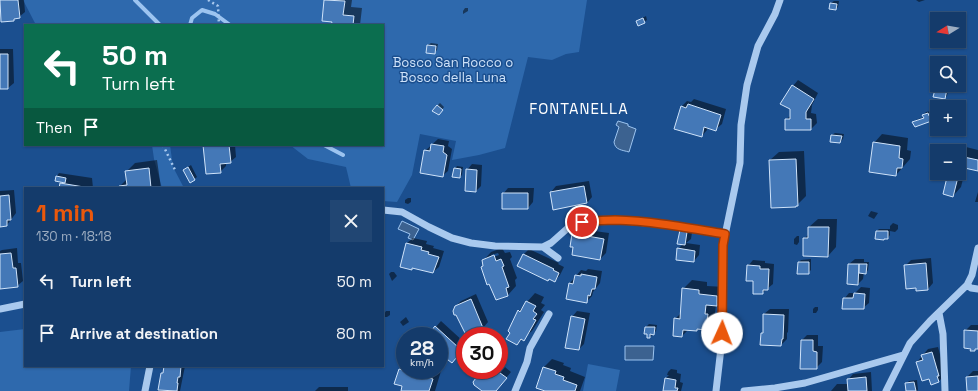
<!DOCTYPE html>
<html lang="en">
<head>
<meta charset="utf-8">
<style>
	:root { --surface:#143b6b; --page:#214673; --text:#f1f3f6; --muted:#9dadc1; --line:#33557e; --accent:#ea580c }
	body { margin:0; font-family:"Space Grotesk",sans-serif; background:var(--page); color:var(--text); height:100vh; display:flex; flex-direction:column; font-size:15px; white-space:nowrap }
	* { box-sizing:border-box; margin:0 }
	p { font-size:13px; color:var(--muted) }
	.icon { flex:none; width:22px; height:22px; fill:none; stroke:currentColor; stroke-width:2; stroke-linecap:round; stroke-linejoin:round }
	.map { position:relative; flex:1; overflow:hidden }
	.sheet { position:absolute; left:24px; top:187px; width:360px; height:180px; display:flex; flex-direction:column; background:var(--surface); border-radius:0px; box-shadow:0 1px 3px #0004,0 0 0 1px var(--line) }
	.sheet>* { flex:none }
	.banner { position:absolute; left:24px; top:24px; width:360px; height:122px; border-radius:0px; box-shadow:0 1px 3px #0004,0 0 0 1px var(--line); background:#0b6e4f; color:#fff; overflow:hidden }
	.needle { width:26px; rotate:259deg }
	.tools { position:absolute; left:930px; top:12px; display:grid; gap:8px }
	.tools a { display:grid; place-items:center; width:36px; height:36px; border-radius:0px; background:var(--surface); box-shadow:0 1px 3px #0004,0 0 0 1px var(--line); font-size:20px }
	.speed { position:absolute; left:396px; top:327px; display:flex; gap:8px; font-size:20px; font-weight:700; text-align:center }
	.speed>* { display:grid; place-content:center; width:52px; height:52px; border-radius:50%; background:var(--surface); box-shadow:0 1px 3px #0004,0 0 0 1px var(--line); line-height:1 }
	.speed small { font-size:10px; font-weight:400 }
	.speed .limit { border:6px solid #d22; background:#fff; color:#111 }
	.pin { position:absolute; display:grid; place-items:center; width:34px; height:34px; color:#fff; margin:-17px; border:2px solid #fff; border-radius:50%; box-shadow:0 1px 4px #0007 }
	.me { position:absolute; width:44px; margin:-22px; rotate:2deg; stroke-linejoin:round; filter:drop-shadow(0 0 3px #0008) }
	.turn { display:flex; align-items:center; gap:14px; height:84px; padding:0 12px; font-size:18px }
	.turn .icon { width:52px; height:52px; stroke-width:2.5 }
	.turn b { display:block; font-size:28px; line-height:34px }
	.then { display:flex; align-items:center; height:38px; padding:0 12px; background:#0003; gap:8px; font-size:15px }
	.round { display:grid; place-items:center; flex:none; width:42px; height:42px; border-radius:0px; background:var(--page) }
	.head { display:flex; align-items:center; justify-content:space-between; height:68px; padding:0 12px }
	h1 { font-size:24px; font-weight:800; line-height:30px; color:var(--accent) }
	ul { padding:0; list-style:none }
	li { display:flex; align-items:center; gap:12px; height:52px; padding:0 12px }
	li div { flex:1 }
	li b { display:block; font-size:15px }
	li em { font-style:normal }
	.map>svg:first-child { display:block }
</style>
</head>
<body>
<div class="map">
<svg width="978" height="391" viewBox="0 0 978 391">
	<rect width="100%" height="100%" fill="#1b4f8f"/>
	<path fill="#2e69ad" d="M23,0H587L579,52L566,54L552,60L528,57L505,148L479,155L452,160L456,141L420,134L412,175L397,202L383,201V188H351L346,167L308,159L290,145H383V25H36Z
		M152,145H170L173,167L184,188H162L154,159Z
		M25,329V366H131L129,391H0V332Z
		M588,364L620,370L616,391H583Z"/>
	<path fill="#3c6290" stroke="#9cc4f0" d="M618,121L628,124V126L636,129L629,152C622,150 615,150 614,142L619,127L616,125Z
		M402,221L419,229L413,240L408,238L410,234L398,229Z
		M625,346H654L653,360H625Z"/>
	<path fill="#0007" fill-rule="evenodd" d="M0,0H24L25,12L19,17H16L14,20L0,4Z
		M325,0H352L351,7L362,8L360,25H332L333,21L323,20Z
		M916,0H925L919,2Z
		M834,1H839L838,7L836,9L831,3Z
		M465,8H468V11L463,14V11Z
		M646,16L647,20L639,25L637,21Z
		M281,23H287V25H279Z
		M431,43L438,44L437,50L434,53L428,45Z
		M0,49H13L14,83L8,88H0Z
		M798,80L818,93L812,105L811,113L816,114L817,123L811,129L786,120L791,115L793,86Z
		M938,85L949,87V89Z
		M937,86V87L948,91L947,96L944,98L934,96Z
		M694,99L726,109L722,124L716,129L708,127L707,130L702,136L682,106L687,101L691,102Z
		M440,103L444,107L441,111L437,106Z
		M931,111L932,114L937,112V118L915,126L913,123L916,120L924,117L923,115L926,112Z
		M835,133L844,134L843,139L840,142L832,135Z
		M882,134L908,138L907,150L911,151L910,159L896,175L874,143Z
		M438,139L449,141L448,146L452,149L448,171L442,176L425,151Z
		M204,145H235L236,157L230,162L226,163V166L220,172Z
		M962,146L978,150V170L966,167L961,187L953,196L949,173H959V151H957Z
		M804,151L806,196L796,206L770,160L779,152Z
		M157,160L161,188H121L120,186L127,179L126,172L135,163Z
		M472,164L482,165L481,186L476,191L467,170Z
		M191,165L197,177L190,182L184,170Z
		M457,166L463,167L462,175L460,177L455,169Z
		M59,173L92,178L93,188H60L61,183L63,182L56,180L57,176Z
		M589,181L592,197L587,203L551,192L556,186Z
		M508,188H534L533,202L528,208L503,194Z
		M14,190L16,213L7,225L0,226V191Z
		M978,192V202H975Z
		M408,198H411V202L408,204L405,203V200Z
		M871,211L878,213L874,219L868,216Z
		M818,219H837L836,247L828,256L804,239L809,234V227Z
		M588,223L587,230L609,233L606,253L600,259L574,228Z
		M893,223L898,225V229L895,232L890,231V235L888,238L877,231L879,229H890V226Z
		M686,225L693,226L691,239L686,243L700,245L699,255L694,261L678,249L683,244L681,231Z
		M797,236H799V242L797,245L794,244V239Z
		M413,238L427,241L426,244L434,246L433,248L444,251L439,267L433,272L413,267L411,269L407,243Z
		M17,248L18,263H21L23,281L17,286L0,288V251L2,250Z
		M502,248L505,253L510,252L512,257L510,259L517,278L515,280L516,286L508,295L490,283L483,261L491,252ZM498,253L499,255L491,258V255Z
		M529,249L559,263L558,264L564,267L560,275L555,281L524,254Z
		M931,258L933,283L928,289L905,266L911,260Z
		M811,259V270L808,273L799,262L801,260Z
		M855,259H864V262H869L868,270L866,273L864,272L863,279L858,284L849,264Z
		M753,260L765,261V263L774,264L773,284L762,293L748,266Z
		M588,269L602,271L600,283L593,292L592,296L586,302L567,298L570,283L581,270L586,271Z
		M391,272H394L397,276L392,281L389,274Z
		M692,280L707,282V286L725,287V297L716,305L714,321L706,329L699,328L697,330H688L682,336L675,319L681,313L683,289Z
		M861,287L870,288L869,303L863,308L844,299L849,293H855Z
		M535,293L544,297L541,303L545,305L541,310L544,312L532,331L517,344L511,333L519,311Z
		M476,294L488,322L483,328L455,307L461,301Z
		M815,307H818V310L816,313H813V309Z
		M770,309H789L788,332L787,333V339L781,345L762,333L764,331V314Z
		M386,311H390V315L387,317H384V314Z
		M577,311L590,313L584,344L579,349L572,317Z
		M406,317L409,322L403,326L400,322Z
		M441,321L464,342L462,343L465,345V347L457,356L439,352V336H428Z
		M649,324L657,325L656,331L650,337L648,333H646V327Z
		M971,325H978V348L974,350L972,348L965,331Z
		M807,335H818V346H823L822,362L816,368L802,340Z
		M938,347L944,369V376L938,382L930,378L917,362L928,349Z
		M552,359L564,363L563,365L571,368L570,371L585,377L580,391H542L544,390V367Z
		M499,362L511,372L495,391H484L480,375L484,370H499Z
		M405,364V370L441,371L435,391H402L404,385L395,383L400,369Z
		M166,366H185L180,391H162L159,390L162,374L164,371Z
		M671,369L677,370V373L681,374L680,382L683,383L681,391H664L666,378L669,375H667L668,372Z
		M973,371H978V391H968L967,377Z
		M871,372L872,391H831L837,384H848V380L853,374Z
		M917,380L918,390L917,391H907L906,384L909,381Z
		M319,387H348V391H315Z"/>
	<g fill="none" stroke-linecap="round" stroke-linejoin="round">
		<path stroke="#9cc4f0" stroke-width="4" d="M135,0L160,25
			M190,25L192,18L202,10L215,14L230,25
			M324,145L343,155"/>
	</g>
	<path fill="#4478b7" stroke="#cfe3fa" d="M0,0H18L20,18L14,19V21L1,22Z
		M324,0L345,1L343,15L354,16L353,25H331L332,22L322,21Z
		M830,3L837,4L836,10L829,9Z
		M643,18L645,23L638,26L636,21Z
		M427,45L436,46L435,54L426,53Z
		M0,54H8V89H0Z
		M792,85L814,99L806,112V119H811V130H785V119H790V109L780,104Z
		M936,86L947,89L945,99L933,97Z
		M688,104L721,115L716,131L704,127L702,137L674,129L681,106L686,108Z
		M437,105L443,110L439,115L432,111Z
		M928,113L929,116L936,114L937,119L915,127L912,122L924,118L922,115Z
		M831,135L842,136L840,143L830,142Z
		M873,142L900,146L899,158L903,159L902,168H897L896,176L869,172Z
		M431,144L444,146L443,152L447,155L443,177L420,173L424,150L430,151Z
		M203,145H229L231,163L220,164L221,173L206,174Z
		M959,156L978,160V171L960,167L959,172Z
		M796,159L798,206H796V207L771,208L769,160Z
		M188,167L195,180L190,183L183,170Z
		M149,168L151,188H120L119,186L127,185L125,171Z
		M454,168L461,169L460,178L452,177Z
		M466,169L477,170L476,192L465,191Z
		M948,173H959L953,197L943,194Z
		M56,176L66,178L65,183L55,181Z
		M60,183L84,187V188H59Z
		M584,186L587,203L553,210L550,192Z
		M502,193H528V209H502Z
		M9,195L11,220H7V226L0,227V196Z
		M573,227L583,229L582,235L604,239L600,260L572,255L573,247H570Z
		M808,227H829L828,257L803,256V238H808Z
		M680,230L687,232L685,245L677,244Z
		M876,231H888V239H884V240L875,239Z
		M406,243L422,247L421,250L429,252L428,254L439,257L433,273L412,268V270L400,267Z
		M677,248L695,251L694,262L676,260Z
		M11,253L13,268H16L18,287L0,289V254Z
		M523,254L554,269L553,270L559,273L555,282L549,279L548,281L517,266Z
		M494,255L496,261L501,259L504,266L502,267L509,287L506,288L508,296L496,300L489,284L487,285L481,267L483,266L482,260Z
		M798,262H809V274H797Z
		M926,263L928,290L916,291V288L906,289L904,265Z
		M848,264H859L858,285L847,284Z
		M859,264H867L866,274L859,273Z
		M747,265L760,266V269H769L768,290H763V294H753V281H746Z
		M581,274L597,277L595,289H592L590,296L588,295L587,303L566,299L569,283L573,284L575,275L581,276Z
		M682,288L699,290V294L717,296V306L706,305L705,314H708L706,330L697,329V331L683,330L682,337L673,336L674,318L680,319Z
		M854,293L865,294L864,309H842L843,298H853Z
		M471,299L483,328L468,336L466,332L465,333L456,315H454L453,311L455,306Z
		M526,301L536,306L533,311L537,314L533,319L536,320L524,341L521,339L517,345L506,339L510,333L508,331L518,310L520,312Z
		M763,314L784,315L783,339H782L781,346L760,345L761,333H763Z
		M571,316L585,319L579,350L565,348Z
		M435,326L459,348L457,349L461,352L452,363L439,353V336H427Z
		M645,327H655L654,335L650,334V338H647V334H644Z
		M964,330L978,331V349H975V351H970L971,349L964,348Z
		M801,340H813V351L817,352V369H800Z
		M932,352L939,376H937L939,382L931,385L929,379L922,381L916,362L923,360L921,355Z
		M164,366H181L180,377H178L177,383H178L177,391L158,390L161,373H163Z
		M543,367L556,371L555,374L564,377L563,380L577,385L575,391H545L536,388Z
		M399,369L433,379L429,391H401L402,386L394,384Z
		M488,370H496L507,378L496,391H482L474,385L473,382L479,374L485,373Z
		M978,376V391H967L966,377Z
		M866,377L867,391H848L847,379Z
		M665,378L676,380L675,388H678L677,391H663Z
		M914,382L916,391H906L905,383Z"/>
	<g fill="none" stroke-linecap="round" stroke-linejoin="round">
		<path stroke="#a9c9ee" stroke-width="2.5" stroke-dasharray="2 3" stroke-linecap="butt" d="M208,0L218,6L219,25
			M163,145L176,172"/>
		<path stroke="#a9c9ee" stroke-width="7" d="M383,210L402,212L429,227L452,238L471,243L495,246L543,247L551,243L569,227L581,222L614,220L680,226L725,234
			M543,247L558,258
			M967,285L971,288L978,289
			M0,309L25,304
			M939,313L943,334L945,391
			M145,391L150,366
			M515,391L527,362L530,348L549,314
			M716,391L721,348L723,317V245L740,163L741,125L747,85L758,46L775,14L780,0
			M744,391L775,388L805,383L903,355
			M886,391L910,343L930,321L967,285L972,275L978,248"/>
	</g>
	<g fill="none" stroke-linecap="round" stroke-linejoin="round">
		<defs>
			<path id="route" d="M582,222C593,221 604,220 615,220C652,221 689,228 725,234L723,245L722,333"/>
		</defs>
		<use href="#route" stroke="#983908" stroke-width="10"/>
		<use href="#route" stroke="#ea580c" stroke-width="7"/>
	</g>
	<g text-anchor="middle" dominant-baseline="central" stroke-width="3" stroke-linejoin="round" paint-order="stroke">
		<g font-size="13" fill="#cfe3fa" stroke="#1b4f8f">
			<text x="453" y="62">Bosco San Rocco o<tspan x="453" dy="15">Bosco della Luna</tspan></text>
		</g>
		<g font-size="15" letter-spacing="1" fill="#fff" stroke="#1b4f8f">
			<text x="579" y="108">FONTANELLA</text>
		</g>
	</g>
</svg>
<div class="tools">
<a><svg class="needle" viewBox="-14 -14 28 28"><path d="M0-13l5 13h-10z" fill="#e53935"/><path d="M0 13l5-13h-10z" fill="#9dadc1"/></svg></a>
<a><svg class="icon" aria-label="search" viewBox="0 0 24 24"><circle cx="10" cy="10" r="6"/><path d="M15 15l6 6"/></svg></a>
<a>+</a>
<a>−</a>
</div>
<div class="speed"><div>28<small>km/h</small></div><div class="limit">30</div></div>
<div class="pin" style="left:582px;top:222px;background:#d93025"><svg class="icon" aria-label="arrive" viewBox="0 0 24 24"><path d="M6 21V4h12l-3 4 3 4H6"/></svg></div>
<svg class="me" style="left:722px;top:333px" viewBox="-20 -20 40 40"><circle r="19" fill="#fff"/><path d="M0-13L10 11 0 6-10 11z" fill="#ea580c"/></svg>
<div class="banner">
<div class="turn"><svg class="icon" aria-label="left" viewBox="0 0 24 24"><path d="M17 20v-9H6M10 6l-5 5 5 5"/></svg><div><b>50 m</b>Turn left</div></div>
<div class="then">Then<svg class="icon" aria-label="arrive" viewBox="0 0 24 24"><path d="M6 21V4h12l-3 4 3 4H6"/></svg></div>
</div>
<section class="sheet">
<div class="head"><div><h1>1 min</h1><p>130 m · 18:18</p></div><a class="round"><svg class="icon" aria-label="close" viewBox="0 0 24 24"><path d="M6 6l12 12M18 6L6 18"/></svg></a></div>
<ul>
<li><svg class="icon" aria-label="left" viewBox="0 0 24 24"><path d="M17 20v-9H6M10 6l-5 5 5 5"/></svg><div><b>Turn left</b></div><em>50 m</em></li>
<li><svg class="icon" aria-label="arrive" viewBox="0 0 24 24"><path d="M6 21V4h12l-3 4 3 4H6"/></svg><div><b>Arrive at destination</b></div><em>80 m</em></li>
</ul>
</section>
</div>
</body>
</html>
